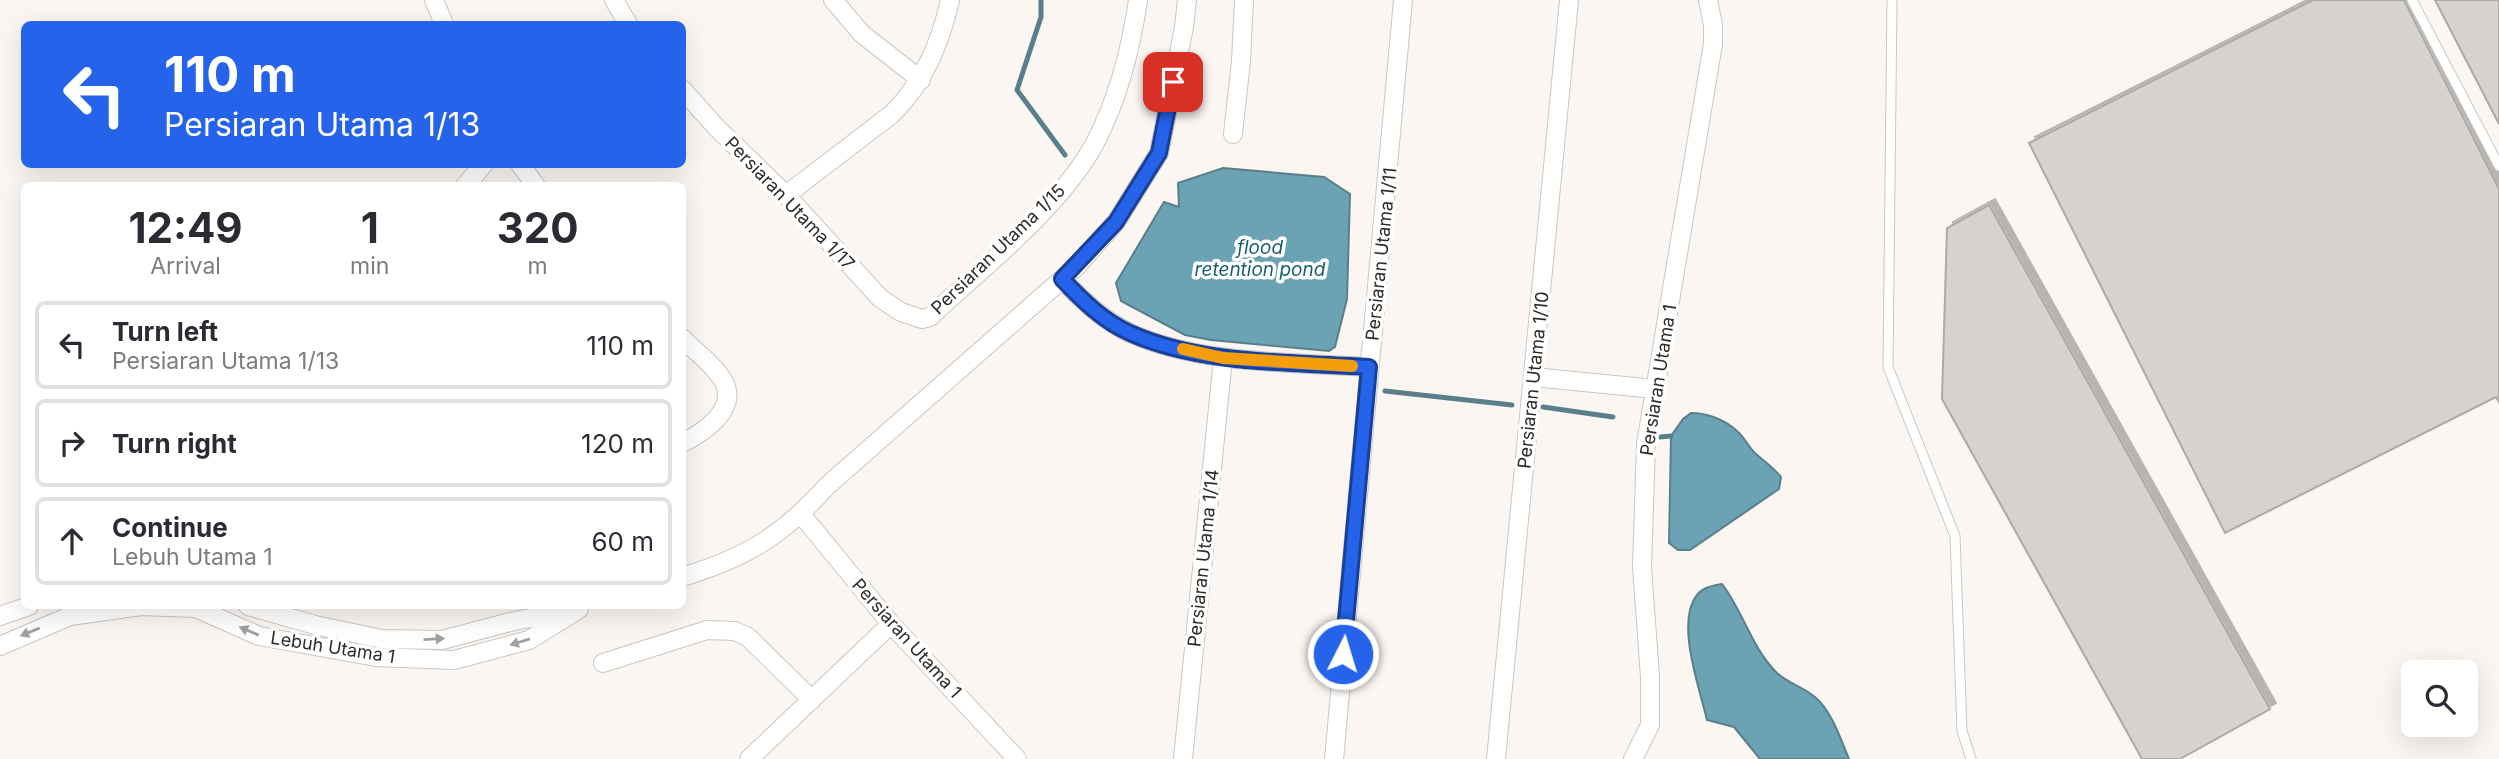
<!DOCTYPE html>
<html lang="en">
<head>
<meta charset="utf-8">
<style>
	:root { --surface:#fff; --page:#f2f2f3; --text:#2b2b33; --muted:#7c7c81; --line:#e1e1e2 }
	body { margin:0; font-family:Inter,sans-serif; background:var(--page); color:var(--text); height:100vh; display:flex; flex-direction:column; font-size:26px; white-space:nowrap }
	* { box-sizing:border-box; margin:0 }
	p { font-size:23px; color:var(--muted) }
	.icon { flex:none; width:38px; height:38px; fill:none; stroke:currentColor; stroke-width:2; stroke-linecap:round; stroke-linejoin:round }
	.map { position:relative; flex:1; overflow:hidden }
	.side { position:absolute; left:21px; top:182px; width:665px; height:427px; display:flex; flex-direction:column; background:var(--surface); border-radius:10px; box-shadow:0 7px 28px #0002 }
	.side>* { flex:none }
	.guide { position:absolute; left:21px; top:21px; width:665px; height:147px; border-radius:10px; box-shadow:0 7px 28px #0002; background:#2563eb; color:#fff; overflow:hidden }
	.controls { position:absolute; left:2401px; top:660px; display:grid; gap:14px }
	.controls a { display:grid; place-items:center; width:77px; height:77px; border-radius:10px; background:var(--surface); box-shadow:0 7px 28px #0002; font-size:35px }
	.pin { position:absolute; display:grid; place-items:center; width:60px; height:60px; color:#fff; margin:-30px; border-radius:14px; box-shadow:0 4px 10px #0006 }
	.me { position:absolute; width:77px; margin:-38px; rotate:5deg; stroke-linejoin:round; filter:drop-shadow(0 0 5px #0008) }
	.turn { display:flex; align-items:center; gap:24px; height:147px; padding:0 28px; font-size:32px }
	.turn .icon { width:91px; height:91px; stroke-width:2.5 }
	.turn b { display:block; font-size:49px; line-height:60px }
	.eta { display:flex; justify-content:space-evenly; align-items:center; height:119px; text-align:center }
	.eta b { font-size:42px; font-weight:700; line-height:49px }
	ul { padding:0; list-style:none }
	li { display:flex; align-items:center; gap:21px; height:88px; margin:0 14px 10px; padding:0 14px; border:4px solid var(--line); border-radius:10px }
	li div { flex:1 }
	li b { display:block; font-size:26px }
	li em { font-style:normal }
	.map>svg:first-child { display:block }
</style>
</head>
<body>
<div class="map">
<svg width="2499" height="759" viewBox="0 0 2499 759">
	<defs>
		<filter id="shadow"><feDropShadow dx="6" dy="-6" stdDeviation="0" flood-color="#0004"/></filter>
	</defs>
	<rect width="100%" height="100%" fill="#fbf6f2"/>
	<path fill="#6ba2b4" stroke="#597f8b" stroke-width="2" d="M1223,168L1324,177L1350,194L1347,299L1335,347L1329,351L1211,340L1185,335L1121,301L1116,283L1164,202L1179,207L1178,183Z
		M1691,413C1707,413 1726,420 1738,432C1745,438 1749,448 1756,454C1765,462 1773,467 1781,477L1779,489L1690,550H1678L1669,543L1671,436L1683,419Z
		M1722,584C1743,611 1751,646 1775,671C1786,683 1804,687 1816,698C1832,712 1841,740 1849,759H1760L1734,727L1707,720C1700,689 1675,622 1697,595C1703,587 1712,586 1722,584Z"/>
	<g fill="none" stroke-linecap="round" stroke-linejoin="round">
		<path stroke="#597f8b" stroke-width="5" d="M1041,0V17L1017,90L1065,155
			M1385,391L1512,405
			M1543,407L1613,417
			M1660,437L1671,436"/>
	</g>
	<path fill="#d6d2ce" stroke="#ada9a5" stroke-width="2" filter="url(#shadow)" d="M2313,0H2404L2499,189V402L2496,397L2225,533L2029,143Z
		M2435,0H2499V124Z
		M1989,205L2270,709L2180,759H2142L1942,399L1947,228Z"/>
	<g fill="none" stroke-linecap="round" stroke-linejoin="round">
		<defs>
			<path id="lane" d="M1892,0L1888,367L1955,536L1962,731L1971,759
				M2412,0L2499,166"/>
			<path id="street" d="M434,0L444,24
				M614,0L628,24
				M833,0L862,34L921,80
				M682,89L716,127L786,195L880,298L901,312L922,319L930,317C984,266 1059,209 1095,143C1118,99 1131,49 1138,0
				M1233,134L1241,61L1244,0
				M520,164L536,186
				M465,186L484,164
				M786,195L892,114C924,82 940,44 950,0
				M1062,279C1082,300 1103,320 1130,333C1201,365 1292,362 1369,367
				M682,338C694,350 717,368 724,382C738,410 703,433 682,443
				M1533,377L1655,389
				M801,514L891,624L1017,759
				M682,577C746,558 783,535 827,486L1077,266L1116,222L1159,153L1184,27L1187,0
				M248,606L315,625L382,639L442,640L514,621L571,611
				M0,616L29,606
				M0,646L70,616L141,606L196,608L259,636L376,657L454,660L529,640L579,609
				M603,663L707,630L735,631L748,637L812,700
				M749,759L891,624
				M1183,759L1223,358
				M1334,759L1403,0
				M1496,759L1569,0
				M1633,759L1650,725V677L1642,567L1646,444L1713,44V25L1708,0"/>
		</defs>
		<use href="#lane" stroke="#cac6c3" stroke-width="11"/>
		<use href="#street" stroke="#cac6c3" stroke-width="20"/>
		<use href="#lane" stroke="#fff" stroke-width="9"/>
		<use href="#street" stroke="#fff" stroke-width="18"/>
	</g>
	<defs><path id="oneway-solid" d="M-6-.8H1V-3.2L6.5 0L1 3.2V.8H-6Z" transform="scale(1.75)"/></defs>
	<g fill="#a1a0a0">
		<use href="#oneway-solid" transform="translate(249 631) rotate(-157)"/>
		<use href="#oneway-solid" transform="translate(30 632) rotate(158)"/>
		<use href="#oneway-solid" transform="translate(434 639) rotate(-3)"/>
		<use href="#oneway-solid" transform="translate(520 642) rotate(163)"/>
	</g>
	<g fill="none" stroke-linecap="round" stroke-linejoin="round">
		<defs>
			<path id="route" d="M1173,82L1159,153L1116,222L1062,279C1082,300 1103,321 1130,333C1201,365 1292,362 1369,367L1343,654"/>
		</defs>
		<use href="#route" stroke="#184099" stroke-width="18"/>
		<use href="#route" stroke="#2563eb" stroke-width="12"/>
		<path stroke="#f59e0b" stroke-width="12" d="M1183,349L1223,358L1352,366"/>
	</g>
	<g text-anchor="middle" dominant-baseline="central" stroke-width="7" stroke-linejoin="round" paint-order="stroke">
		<g font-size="18" fill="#2e2c2b" stroke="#fff">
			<text transform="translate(790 203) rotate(46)">Persiaran Utama 1/17</text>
			<text transform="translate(998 249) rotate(-44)">Persiaran Utama 1/15</text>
			<text transform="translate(1381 254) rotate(-84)">Persiaran Utama 1/11</text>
			<text transform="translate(1533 380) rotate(-84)">Persiaran Utama 1/10</text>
			<text transform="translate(1658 380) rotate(-81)">Persiaran Utama 1</text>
			<text transform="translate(1203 558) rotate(-84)">Persiaran Utama 1/14</text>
			<text transform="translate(907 638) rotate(48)">Persiaran Utama 1</text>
			<text transform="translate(333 647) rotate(9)">Lebuh Utama 1</text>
		</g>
		<g font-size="19" font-style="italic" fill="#185f73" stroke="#fff">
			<text x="1260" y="247">flood<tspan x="1260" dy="22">retention pond</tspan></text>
		</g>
	</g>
</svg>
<div class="controls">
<a><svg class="icon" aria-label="search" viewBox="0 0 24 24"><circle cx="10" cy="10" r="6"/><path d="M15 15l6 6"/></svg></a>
</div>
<div class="pin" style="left:1173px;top:82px;background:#d93025"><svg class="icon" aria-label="arrive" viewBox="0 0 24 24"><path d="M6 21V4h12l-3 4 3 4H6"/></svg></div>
<svg class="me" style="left:1343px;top:654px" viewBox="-20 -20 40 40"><circle r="17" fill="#2563eb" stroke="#fff" stroke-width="3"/><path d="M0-11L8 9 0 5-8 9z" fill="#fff"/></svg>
<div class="guide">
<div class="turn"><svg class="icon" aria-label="left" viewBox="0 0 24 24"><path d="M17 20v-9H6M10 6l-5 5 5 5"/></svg><div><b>110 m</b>Persiaran Utama 1/13</div></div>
</div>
<section class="side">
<div class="eta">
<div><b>12:49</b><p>Arrival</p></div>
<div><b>1</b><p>min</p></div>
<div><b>320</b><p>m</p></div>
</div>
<ul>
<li><svg class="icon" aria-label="left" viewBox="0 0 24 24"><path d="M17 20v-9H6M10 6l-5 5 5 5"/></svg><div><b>Turn left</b><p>Persiaran Utama 1/13</p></div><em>110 m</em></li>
<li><svg class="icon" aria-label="right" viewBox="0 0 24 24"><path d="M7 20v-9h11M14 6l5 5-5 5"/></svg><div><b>Turn right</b></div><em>120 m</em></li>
<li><svg class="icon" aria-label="ahead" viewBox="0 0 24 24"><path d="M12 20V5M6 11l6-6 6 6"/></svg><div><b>Continue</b><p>Lebuh Utama 1</p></div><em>60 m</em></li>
</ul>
</section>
</div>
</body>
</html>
